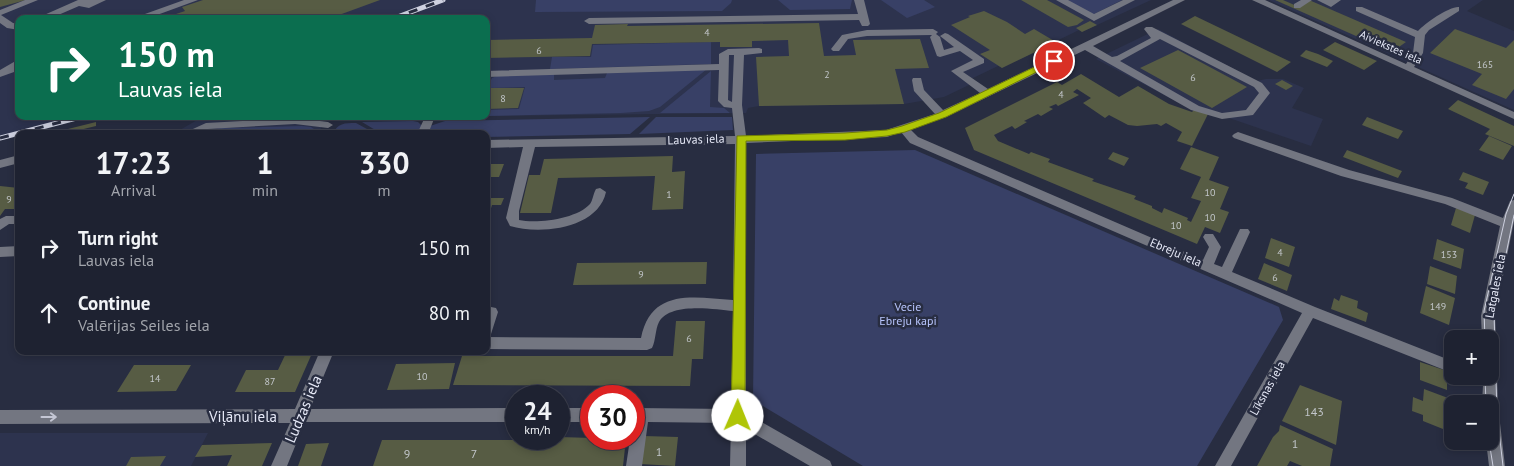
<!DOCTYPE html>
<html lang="en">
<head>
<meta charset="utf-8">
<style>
	:root { --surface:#1e2231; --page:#262a39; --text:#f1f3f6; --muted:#a1a4ab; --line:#3c3f4d }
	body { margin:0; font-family:"PT Sans",sans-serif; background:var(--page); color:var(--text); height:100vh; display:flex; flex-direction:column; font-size:19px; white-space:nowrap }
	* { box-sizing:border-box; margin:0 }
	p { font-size:16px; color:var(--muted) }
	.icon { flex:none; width:28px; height:28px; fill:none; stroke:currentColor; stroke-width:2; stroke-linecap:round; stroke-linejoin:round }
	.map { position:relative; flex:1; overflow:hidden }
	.sheet { position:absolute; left:15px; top:130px; width:475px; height:225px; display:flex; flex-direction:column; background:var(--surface); border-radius:10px; box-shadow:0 2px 8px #0003,0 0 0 1px var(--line) }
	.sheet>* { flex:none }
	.banner { position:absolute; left:15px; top:15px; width:475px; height:105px; border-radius:10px; box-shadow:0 2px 8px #0003,0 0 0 1px var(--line); background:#0b6e4f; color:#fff; overflow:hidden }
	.controls { position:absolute; left:1444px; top:330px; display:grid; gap:10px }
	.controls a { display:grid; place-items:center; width:55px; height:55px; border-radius:10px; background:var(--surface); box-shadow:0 2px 8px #0003,0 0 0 1px var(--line); font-size:25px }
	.speed { position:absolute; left:505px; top:385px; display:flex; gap:10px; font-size:25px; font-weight:700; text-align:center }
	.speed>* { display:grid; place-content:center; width:65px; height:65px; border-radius:50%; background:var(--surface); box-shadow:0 2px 8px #0003,0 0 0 1px var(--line); line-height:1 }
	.speed small { font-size:12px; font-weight:400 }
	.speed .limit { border:8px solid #d22; background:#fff; color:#111 }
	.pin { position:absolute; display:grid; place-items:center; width:42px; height:42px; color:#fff; margin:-21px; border:2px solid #fff; border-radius:50%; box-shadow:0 1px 5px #0007 }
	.me { position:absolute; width:55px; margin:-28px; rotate:1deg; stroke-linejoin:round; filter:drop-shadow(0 0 4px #0008) }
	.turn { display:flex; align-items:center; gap:18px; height:105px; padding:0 20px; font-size:22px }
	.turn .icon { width:65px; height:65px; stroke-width:2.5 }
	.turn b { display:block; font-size:35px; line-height:42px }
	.eta { display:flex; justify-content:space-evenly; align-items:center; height:85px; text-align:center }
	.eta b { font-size:30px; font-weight:800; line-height:35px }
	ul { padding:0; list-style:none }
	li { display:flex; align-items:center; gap:15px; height:65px; padding:0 20px }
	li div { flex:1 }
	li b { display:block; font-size:19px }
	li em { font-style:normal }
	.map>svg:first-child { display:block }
</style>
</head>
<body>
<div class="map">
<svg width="1514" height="466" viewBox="0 0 1514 466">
	<rect width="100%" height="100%" fill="#282d41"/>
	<path fill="#2d334e" d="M0,0H1151L1082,32L1079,30L1002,68L998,66L971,79V84L944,97L904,104L759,106L748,108L746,113L486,116V19H424L417,11L397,19H19V116H92L0,140Z
		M1269,0H1483L1467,11L1514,31V110Z
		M1158,29L1257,81L1266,79H1283L1304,88L1292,108L1323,119L1311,146L1235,120L1183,105L1096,59Z
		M204,116H325L319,134H173Z
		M0,433H208L191,466H0Z"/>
	<path fill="#384066" d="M536,0H732L731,3L722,11L535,12Z
		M778,0H852L850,9L790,10Z
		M881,0H924L935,7L907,18Z
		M1064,0H1122L1092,15Z
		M711,42V64L550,69L552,57H591L593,45Z
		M707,69L660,107L649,111L621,113L486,116V110L519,109L525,87L487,88L492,78L497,76L554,74V80L605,78L607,73Z
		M711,71L710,107L724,108L730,113H660Z
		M650,117L630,134L486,137V134H426L430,126L445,121Z
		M656,117H732L733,130L639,134Z
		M413,121L418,122L422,126L420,132L382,134L362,122Z
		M356,123L376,134H333C337,123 345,123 356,123Z
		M302,126L311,127L320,133L194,134L221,128Z
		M915,150L1279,307L1283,320L1197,466H863L753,400L756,154Z"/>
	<path fill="#575c44" d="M0,0H26L0,7Z
		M203,0H380L328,19H161L185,11L182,7Z
		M1021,0H1047L1084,20L1077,25L1068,27Z
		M1275,0H1283L1299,7L1309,0L1406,42L1392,52Z
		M984,11L1007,22L1025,34L1034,29L1056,42L1002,68L980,54L990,50L951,25L970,17L968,16Z
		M1195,16L1291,62L1277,72L1181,24Z
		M1090,21L1097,25L1082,32L1076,28Z
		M819,23L824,56L856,55L853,40L920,39L929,68L895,69L904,104L759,106L756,57L789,56L788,40L752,41V47H720V42L592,44L590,56L486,58V40L592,38L595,25L628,24L627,26Z
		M1455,29L1506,48L1514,40V89L1506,99L1472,85L1482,74L1430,53Z
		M1335,42L1377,61L1364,70L1323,50Z
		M1178,50L1247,87L1212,108L1140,68Z
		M1306,50L1318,54L1333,61L1327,67L1300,56Z
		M1081,74L1119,97L1138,86L1169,104L1192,112L1194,110L1208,114L1192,146L1177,141L1182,132L1166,123L1161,126L1157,124L1137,126L1128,125L1109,115L1105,118L1083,103L1091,98L1077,89L1073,92L1079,95L1058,106L1056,104L1049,107L1053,109L1041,116L1038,114L1024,121L1027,122L1015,129L1012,126L994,135L998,141L1029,154L1031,152L1050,159L1048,162L1094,179L1092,181L1136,196L1134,199L1152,206V208L1162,213L1164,208L1188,218L1187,220L1191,222L1201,201L1191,198L1201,177L1180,169L1191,147L1219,157L1209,180L1229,187L1220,209L1229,212L1220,233L1205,227L1197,244L974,150L965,128L1057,82L1062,85Z
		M1282,80L1293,86L1286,90L1275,84Z
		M486,88H524L518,108L486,109Z
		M1458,100L1514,126V146L1485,134L1490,129L1448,109Z
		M240,116H263L261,119L238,120Z
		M1367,117L1403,131L1398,139L1362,125Z
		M96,122V126L67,133L68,129Z
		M1489,136L1512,146L1503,160L1479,150Z
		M1347,150L1402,171L1398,178L1343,157Z
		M1113,152L1129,158L1124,166L1108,159Z
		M673,156L672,172L685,171L683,209L652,210L655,176L558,178L551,213H520L529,175H540L544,159Z
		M486,164H504L499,177H486Z
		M1463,172L1489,182L1483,195L1465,188L1468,183L1459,180Z
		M0,186L19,188V209H5L0,216Z
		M486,198H504L501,205H492L487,221Z
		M1456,208L1475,215L1470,233L1451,225Z
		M1271,238L1295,247L1289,267L1265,258Z
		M1437,239L1464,249L1461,269L1433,259Z
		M707,262L706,284L573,285L577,263Z
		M1264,263L1292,275L1287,291L1258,279Z
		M1430,266L1457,276L1455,294L1427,284Z
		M1426,286L1455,298L1449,325L1420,313Z
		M1341,295L1358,301L1357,308L1368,313L1366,322L1331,309L1334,298L1339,301Z
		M676,321H705L703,359H692L690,386L453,385L462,356H673Z
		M287,351H313L295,392H235L246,370H278Z
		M1420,362L1447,371V390L1420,380Z
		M455,363L449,389L387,390L396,364Z
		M134,365H191L176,391L117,392Z
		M1300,385L1342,401L1336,445L1282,421Z
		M1424,389L1448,398V431L1423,421V415L1412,411L1413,397L1423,401Z
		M1280,425L1333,449L1330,466H1302L1290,461L1287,466H1257L1273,437L1279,431Z
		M644,436L678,437L675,466L640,464Z
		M559,437L626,439L623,466H373L382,440H516Z
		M272,443L262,466H227L232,455L195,457L202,445Z
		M329,443L321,466H298L306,444Z
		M166,456L160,466H126L131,457Z"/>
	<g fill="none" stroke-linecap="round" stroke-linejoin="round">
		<path fill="#737681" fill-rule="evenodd" d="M25,0H38L1,15L13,23L19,24V30L7,28L0,23V10Z
			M78,0H106L89,8L79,6L49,19H35Z
			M184,0H198L146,19H131Z
			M854,0H864L870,24L868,26H862L859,20L589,24L584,21L589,18L858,14Z
			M1056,0H1068L1094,14L1123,0H1135L1094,21Z
			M1173,0H1185L1093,46L1112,57L1117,56L1151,38L1144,29L1146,27H1152L1262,83L1270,93L1253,115L1222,119L1191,110L1085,50L946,117L910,129L918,137L1203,260L1209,247L1203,237L1205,234H1213L1221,247L1214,264L1222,267L1240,229H1248L1250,232L1232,272L1315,307L1452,361V373L1313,318L1231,466H1215L1302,313L910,143L901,132L887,137L746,143V413L830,461L832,466H810L746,429V466H730L731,423L648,422L642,466H626L630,439H634V408L731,409L733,311C714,309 670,302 659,322C655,330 656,340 652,348L647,350L486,349V337L641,338C651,288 693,297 733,300L735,144L535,147L519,211V220C537,224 577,219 590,204C593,200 593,194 596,189L600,188L606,192C598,229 540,235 510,226L506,218L523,147L486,148V140L735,136L732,108L724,107L718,101L719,70L486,77V71L719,64V54L728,49L759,48L762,49V53L744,55L742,105L746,136L886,130L935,114L914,91L912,80L913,78H921L924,90L943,110L980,93L951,71L973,60L960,51L940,57L937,56L930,37L932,35L867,36L848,39L839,51H833L831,49L842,35L867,30L933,29L938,32L936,34L940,37L944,50L954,47L940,36L945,33L948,34L984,59V63L963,72L988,89ZM1160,39L1254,87L1259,93L1246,110L1222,113L1199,106L1120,61ZM729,55H734L732,102L728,100Z
			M1252,0H1265L1406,64L1413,53L1415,37L1356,11V7H1362L1418,31C1425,23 1450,6 1459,7V11L1429,30L1425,35L1423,53L1414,67L1514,112V119Z
			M1301,0H1312L1300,8H1294V4Z
			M1317,0H1341L1331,7Z
			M19,59V68L14,72L0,77V70Z
			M425,117H433L434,119L428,134H417Z
			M295,118L328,122L333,125L328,128L295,124L208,129L197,134H182L206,123Z
			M1238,132L1349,170L1452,198L1503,218L1510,201L1514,200V221L1495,316L1496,339L1494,343L1490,344V339H1482L1481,316L1500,226L1445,204L1341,176L1234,138L1232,136L1234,134Z
			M19,155V163L0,168V160Z
			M6,216H19V224H9L0,230V219Z
			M19,246V256L0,257V247Z
			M491,307L496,308L498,312L491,334L486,335V308Z
			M320,351H334L310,409L516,408V422H305L287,466H271L290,423L0,424V410L295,409Z
			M1490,370L1495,372L1497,376L1498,406L1505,466H1489L1486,441H1490V404H1482L1483,385L1472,380L1470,376H1490Z
			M559,408H591V422H559Z"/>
		<path stroke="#ced1e0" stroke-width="1" d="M1485,339L1484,311L1506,214L1514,194
			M1485,376L1486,404
			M1489,441L1493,466
			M1503,466L1497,414L1494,313L1514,215"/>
		<defs>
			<path id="rail" d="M392,19L443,0
				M0,138L84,116"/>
		</defs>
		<use href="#rail" stroke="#ced1e0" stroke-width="5"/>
		<use href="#rail" stroke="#282d41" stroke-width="3" stroke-dasharray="9" stroke-linecap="butt"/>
	</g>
	<defs><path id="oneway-shaft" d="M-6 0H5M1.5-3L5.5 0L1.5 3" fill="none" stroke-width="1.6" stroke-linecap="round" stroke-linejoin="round" transform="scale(1.25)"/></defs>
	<use stroke="#c4c6d4" href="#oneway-shaft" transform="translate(49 417)"/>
	<path fill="#afc506" stroke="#728004" d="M1051,59H1057L1059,61L946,117L905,132L887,136L845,140L746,141L745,416L743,420L738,422L733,420L731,416L737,136L845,133L887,130L902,126L939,113Z"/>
	<g text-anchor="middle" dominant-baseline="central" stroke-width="5" stroke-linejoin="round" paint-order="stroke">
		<g font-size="10" fill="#c2c6ca">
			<text x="707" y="32">4</text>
			<text x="539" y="50">6</text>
			<text x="1485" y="64">165</text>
			<text x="827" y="74">2</text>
			<text x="1193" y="77">6</text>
			<text x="1061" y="94">4</text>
			<text x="503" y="98">8</text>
			<text x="1210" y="192">10</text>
			<text x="669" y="194">1</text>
			<text x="9" y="199">9</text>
			<text x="1210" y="217">10</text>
			<text x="1176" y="225">10</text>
			<text x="1280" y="252">4</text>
			<text x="1449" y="254">153</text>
			<text x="641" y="274">9</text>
			<text x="1275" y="277">6</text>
			<text x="1438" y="306">149</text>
			<text x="689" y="338">6</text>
			<text x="422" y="376">10</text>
			<text x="155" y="378">14</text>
			<text x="270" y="381">87</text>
		</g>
		<g font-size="11" fill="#e6e9f7" stroke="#282d41">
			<text transform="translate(1391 47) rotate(24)">Aiviekstes iela</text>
		</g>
		<g font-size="12" fill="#e6e9f7" stroke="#282d41">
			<text transform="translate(696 139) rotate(-2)">Lauvas iela</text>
			<text transform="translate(1176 252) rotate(23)">Ebreju iela</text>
			<text transform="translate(1495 286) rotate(-79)">Latgales iela</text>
			<text transform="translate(1267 388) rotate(-61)">Līksnas iela</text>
		</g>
		<g font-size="12" fill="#b8c5fd" stroke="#282d41">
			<text x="908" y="306">Vecie<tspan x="908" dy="14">Ebreju kapi</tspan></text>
		</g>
		<g font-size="12" fill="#c2c6ca">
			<text x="1314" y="411">143</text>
			<text x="1295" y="443">1</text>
			<text x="659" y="451">1</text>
			<text x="407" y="453">9</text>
			<text x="474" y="453">7</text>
		</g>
		<g font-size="15" fill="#e6e9f7" stroke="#282d41">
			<text transform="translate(303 409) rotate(-67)">Ludzas iela</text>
			<text x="243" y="416">Viļānu iela</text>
		</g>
	</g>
</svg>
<div class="controls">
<a>+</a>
<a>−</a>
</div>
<div class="speed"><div>24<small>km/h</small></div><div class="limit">30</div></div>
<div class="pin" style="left:1054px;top:61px;background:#d93025"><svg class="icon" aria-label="arrive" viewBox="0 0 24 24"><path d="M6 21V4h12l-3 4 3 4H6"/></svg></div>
<svg class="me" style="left:738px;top:416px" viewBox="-20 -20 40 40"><circle r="19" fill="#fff"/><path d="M0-13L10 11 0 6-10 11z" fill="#afc506"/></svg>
<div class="banner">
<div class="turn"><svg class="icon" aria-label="right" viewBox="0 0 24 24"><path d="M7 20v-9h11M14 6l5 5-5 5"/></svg><div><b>150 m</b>Lauvas iela</div></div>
</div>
<section class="sheet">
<div class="eta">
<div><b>17:23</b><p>Arrival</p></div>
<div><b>1</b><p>min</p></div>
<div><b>330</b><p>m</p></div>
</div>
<ul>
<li><svg class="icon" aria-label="right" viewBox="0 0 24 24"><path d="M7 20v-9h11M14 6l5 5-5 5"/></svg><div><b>Turn right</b><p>Lauvas iela</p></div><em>150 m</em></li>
<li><svg class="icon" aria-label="ahead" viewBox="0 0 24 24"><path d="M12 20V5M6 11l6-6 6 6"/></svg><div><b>Continue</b><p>Valērijas Seiles iela</p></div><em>80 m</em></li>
</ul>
</section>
</div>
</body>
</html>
